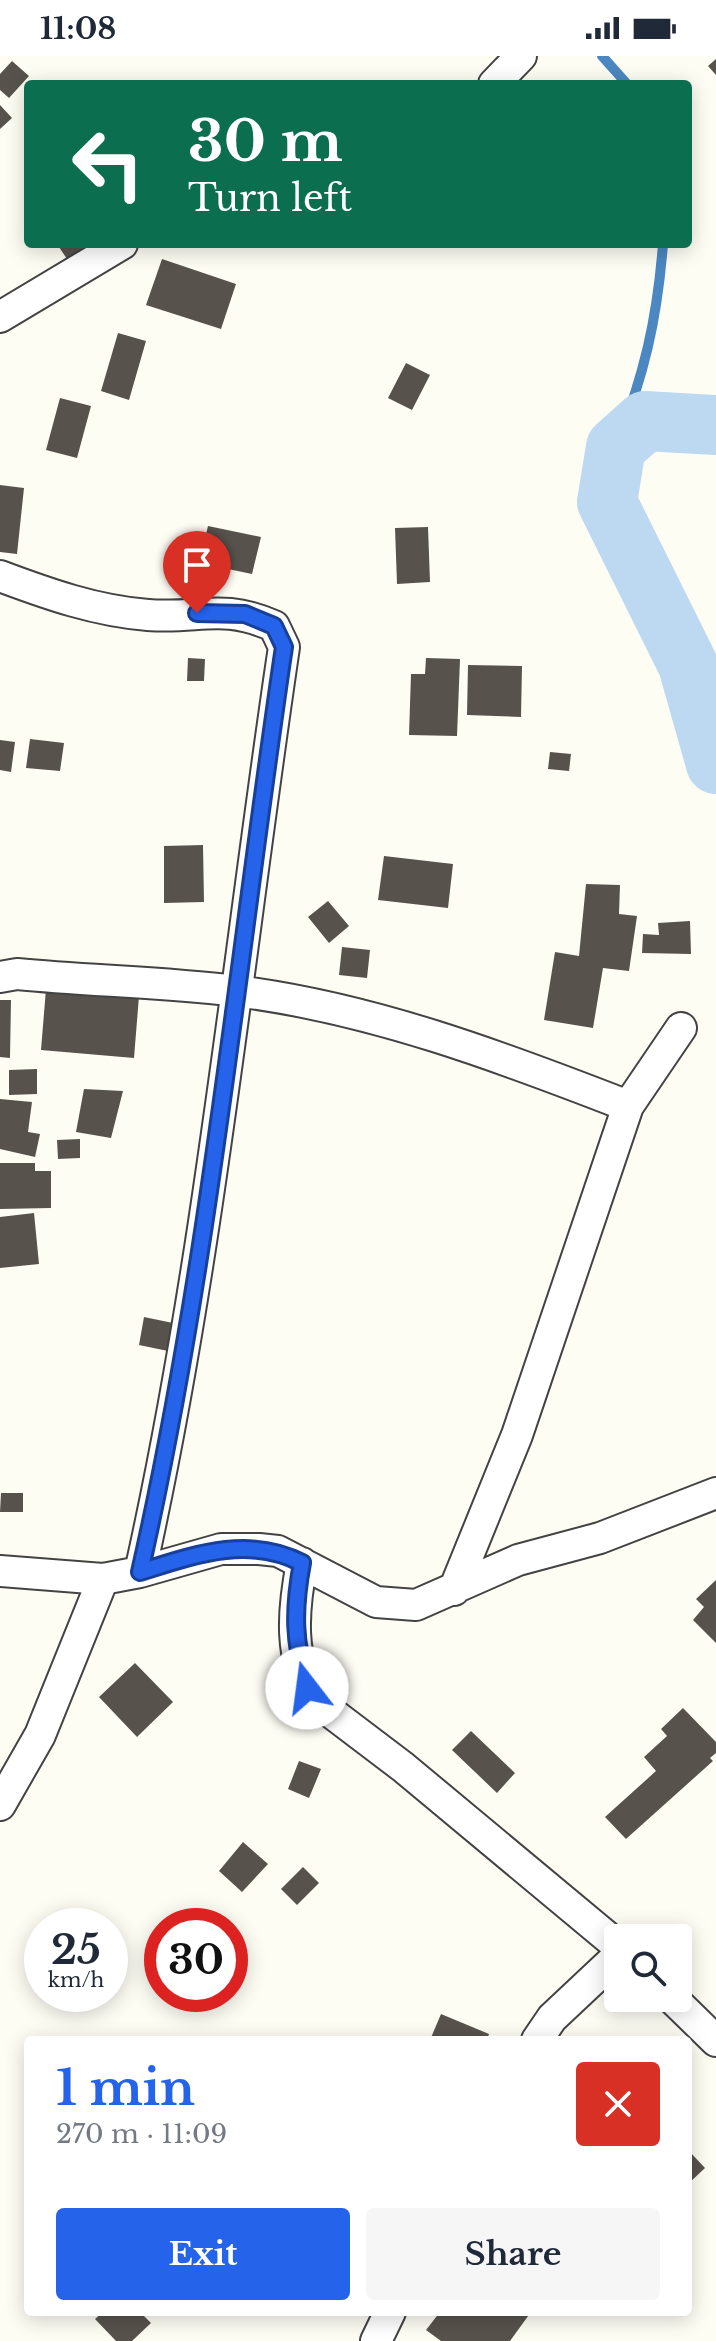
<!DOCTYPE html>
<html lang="en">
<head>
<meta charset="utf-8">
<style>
	:root { --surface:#fff; --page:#f6f6f7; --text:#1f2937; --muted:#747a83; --accent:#2563eb }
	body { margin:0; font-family:"Libre Baskerville",serif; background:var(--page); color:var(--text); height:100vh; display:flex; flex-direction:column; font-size:30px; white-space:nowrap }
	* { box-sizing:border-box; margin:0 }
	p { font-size:26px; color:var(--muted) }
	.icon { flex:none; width:44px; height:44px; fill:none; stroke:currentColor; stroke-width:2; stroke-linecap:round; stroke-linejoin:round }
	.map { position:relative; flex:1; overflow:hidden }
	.drawer { position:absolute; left:24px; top:1980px; width:668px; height:280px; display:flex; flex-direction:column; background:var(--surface); border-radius:8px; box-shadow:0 4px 20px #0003 }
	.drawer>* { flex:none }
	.top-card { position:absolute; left:24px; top:24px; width:668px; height:168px; border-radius:8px; box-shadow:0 4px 20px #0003; background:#0b6e4f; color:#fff; overflow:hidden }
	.fabs { position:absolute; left:604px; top:1868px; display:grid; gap:16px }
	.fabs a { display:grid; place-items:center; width:88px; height:88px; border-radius:8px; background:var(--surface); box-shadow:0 4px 20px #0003; font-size:40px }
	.speed { position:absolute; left:24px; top:1852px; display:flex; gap:16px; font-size:40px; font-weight:700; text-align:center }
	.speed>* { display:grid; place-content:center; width:104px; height:104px; border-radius:50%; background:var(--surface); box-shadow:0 4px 20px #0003; line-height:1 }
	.speed small { font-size:20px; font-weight:400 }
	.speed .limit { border:12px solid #d22; background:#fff; color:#111 }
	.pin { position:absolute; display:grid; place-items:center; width:68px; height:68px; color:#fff; margin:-82px -34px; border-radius:50% 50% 50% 0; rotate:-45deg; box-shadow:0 0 8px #0007 }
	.pin .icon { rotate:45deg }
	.me { position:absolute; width:88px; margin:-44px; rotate:345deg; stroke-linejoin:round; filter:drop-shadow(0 0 6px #0008) }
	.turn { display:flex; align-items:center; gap:28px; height:168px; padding:0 32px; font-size:36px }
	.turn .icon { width:104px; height:104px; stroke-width:2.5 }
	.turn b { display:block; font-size:56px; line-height:68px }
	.round { display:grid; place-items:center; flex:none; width:84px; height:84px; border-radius:8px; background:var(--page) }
	.overview { display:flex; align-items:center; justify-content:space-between; height:136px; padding:0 32px }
	h1 { font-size:48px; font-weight:700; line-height:60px; color:var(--accent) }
	.button { display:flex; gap:16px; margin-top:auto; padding:16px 32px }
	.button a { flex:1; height:92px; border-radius:8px; background:var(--accent); color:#fff; font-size:32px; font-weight:700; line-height:92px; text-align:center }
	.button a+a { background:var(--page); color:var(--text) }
	.status { display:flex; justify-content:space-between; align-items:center; height:56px; padding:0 40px; background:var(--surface); direction:ltr }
	.status svg { height:22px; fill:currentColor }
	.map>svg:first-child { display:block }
</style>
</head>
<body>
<div class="status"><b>11:08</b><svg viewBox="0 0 49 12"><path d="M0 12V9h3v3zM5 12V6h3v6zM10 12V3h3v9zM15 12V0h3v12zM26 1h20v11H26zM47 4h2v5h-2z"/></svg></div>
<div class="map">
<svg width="716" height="2285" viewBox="0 0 716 2285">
	<rect width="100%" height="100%" fill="#fefdf4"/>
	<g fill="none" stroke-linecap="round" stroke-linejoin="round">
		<path stroke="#4b87c1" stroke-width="10" d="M602,0L627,28
			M616,391C644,319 657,265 663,188"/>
		<path stroke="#bdd9f1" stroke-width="60" d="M716,369L645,365L616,391L607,446L688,609L716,708"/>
	</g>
	<path fill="#58524d" d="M716,3V19L708,10Z
		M12,5L29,20L9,42L0,34V18Z
		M0,49L12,62L0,73Z
		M57,188H92L97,195L73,212Z
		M162,203L236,228L221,273L146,249Z
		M118,277L146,285L129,344L101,335Z
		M406,307L430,319L412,354L388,342Z
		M60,342L91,350L77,402L46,394Z
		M0,429L24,432L17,498L0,496Z
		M208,470L261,481L252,518L199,507Z
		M428,471L430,526L397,528L395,472Z
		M188,602L205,603L204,625H187Z
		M426,602L460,603L457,680L409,679L411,618H425Z
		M468,609L522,610L521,661L467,659Z
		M30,683L64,687L60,715L26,712Z
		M0,684L15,686L11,716L0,714Z
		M550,696L571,698L569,715L548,713Z
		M203,789L204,846L164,847V790Z
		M384,800L453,808L448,852L378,844Z
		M586,828L620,829L619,858L637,860L629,915L603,912L593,972L544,964L555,896L579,900Z
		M328,845L349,870L329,887L308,861Z
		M690,865L691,898L642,897L643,878L659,879L658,867Z
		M342,891L370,894L367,922L339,919Z
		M46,933L139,940L134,1002L41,994Z
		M0,944H11L10,1002L0,1001Z
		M37,1013V1038L9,1039V1014Z
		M84,1033L123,1035L111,1082L76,1076Z
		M0,1043L32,1046L28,1076L40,1078L35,1101L0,1093Z
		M80,1083V1102L58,1103L57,1084Z
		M0,1107H35V1115H51V1152L0,1153Z
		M34,1157L39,1208L0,1212V1161Z
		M144,1261L173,1267L168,1295L139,1289Z
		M1,1437H23V1456H0Z
		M716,1524V1587L693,1564L704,1551L696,1543Z
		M135,1607L173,1646L137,1681L99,1641Z
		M683,1652L716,1686V1697L710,1702L713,1705L626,1783L605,1761L656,1715L644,1701L667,1680L661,1673Z
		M471,1675L515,1717L497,1737L452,1694Z
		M299,1705L321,1713L309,1742L288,1733Z
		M243,1786L268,1808L242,1836L219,1815Z
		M303,1811L319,1827L297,1849L281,1833Z
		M42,1884V1906L32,1897Z
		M441,1958L489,1978L487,1984H430Z
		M690,2096L705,2112L688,2128V2097Z
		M103,2256H140L151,2267L132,2285H116L95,2263Z
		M440,2256H531L510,2285H441L426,2274Z"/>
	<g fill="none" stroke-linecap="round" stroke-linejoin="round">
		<defs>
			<path id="street" d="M494,28L521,0
				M0,261L122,188
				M0,520C48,538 96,555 148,559C201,563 221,547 274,570L284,591C238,900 208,1211 140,1516
				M0,921L17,918C90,925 164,926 236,935C372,952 502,1001 628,1050
				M302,1507C293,1553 288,1604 316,1645L403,1711L618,1890
				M0,1515L103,1523L140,1516L221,1493H259L278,1495L376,1546L416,1549L518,1504L600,1482L716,1437
				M454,1534L517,1379L628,1050L681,972
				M0,1749L40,1679L103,1523
				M672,1942L716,1985
				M537,1984L552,1962L618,1900
				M376,2285L390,2256"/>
		</defs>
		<use href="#street" stroke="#434343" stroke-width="34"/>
		<use href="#street" stroke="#fff" stroke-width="30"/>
	</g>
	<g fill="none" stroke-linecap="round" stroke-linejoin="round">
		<defs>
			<path id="route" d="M197,557L245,558L274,570L284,591C238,900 209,1211 140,1516C194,1499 248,1479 302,1507C293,1555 294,1585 307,1632"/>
		</defs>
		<use href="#route" stroke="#184099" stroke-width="20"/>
		<use href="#route" stroke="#2563eb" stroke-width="14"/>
	</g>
</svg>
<div class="fabs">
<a><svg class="icon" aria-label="search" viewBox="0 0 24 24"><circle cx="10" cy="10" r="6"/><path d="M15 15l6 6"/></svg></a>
</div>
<div class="speed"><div>25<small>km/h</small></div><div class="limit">30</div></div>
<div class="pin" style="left:197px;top:557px;background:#d93025"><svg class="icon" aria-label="arrive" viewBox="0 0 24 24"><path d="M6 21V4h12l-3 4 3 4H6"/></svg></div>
<svg class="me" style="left:307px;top:1632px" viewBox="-20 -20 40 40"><circle r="19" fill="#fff"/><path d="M0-13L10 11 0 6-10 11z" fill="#2563eb"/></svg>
<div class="top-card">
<div class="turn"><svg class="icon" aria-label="left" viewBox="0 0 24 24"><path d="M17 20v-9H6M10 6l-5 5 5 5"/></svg><div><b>30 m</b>Turn left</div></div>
</div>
<section class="drawer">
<div class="overview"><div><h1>1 min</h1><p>270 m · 11:09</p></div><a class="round" style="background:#d93025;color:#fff"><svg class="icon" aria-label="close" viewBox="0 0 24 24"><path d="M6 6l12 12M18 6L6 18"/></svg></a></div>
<div class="button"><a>Exit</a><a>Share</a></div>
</section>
</div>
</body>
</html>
